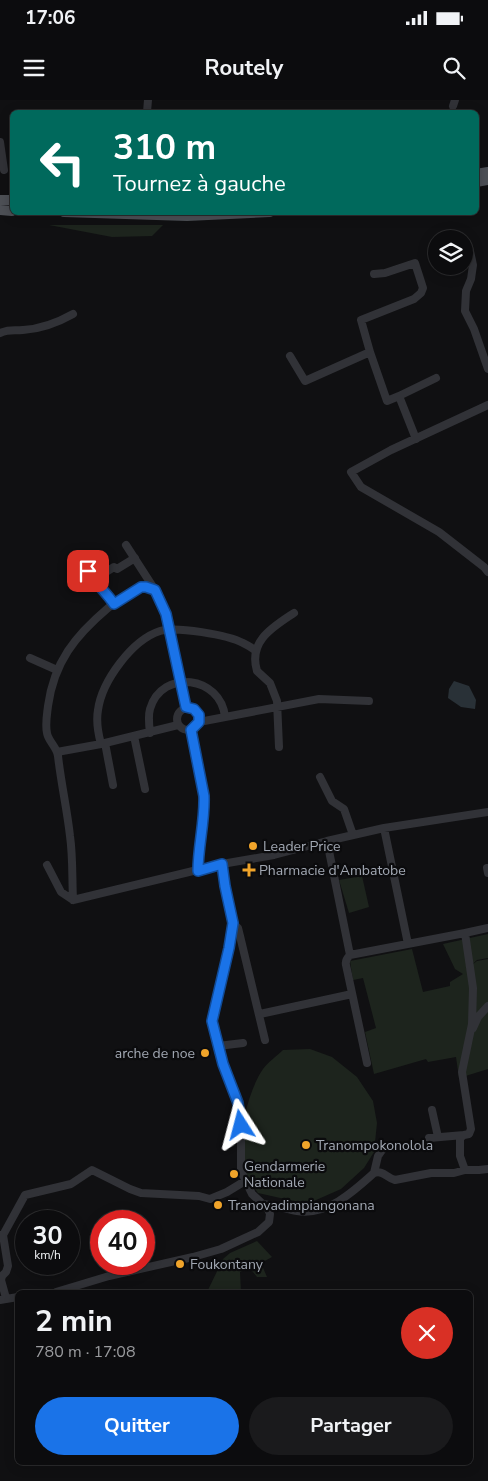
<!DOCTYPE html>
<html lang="fr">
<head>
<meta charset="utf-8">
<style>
	:root { --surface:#0c0c0e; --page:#1a1a1c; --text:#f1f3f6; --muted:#9a9b9e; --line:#2c2c2e; --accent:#1a73e8 }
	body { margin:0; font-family:"Nunito Sans",sans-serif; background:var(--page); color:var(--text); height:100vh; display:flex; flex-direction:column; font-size:19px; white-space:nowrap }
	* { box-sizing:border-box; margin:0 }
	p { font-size:16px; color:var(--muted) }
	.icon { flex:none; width:28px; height:28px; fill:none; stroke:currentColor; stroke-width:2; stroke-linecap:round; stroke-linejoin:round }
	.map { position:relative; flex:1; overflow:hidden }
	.details { position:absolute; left:15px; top:1190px; width:458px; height:175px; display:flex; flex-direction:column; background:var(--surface); border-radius:8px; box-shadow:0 2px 12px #0003,0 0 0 1px var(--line) }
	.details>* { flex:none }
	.top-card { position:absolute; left:10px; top:10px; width:469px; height:105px; border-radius:8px; box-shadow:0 2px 12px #0003,0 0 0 1px var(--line); background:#00695c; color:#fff; overflow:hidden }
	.controls { position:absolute; left:428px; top:130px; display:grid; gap:10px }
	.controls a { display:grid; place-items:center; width:45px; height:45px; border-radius:50%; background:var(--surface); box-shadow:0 2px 12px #0003,0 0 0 1px var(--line); font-size:25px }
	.speed { position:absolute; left:15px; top:1110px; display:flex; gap:10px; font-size:25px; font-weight:700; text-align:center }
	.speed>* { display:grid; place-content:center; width:65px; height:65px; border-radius:50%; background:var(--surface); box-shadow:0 2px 12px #0003,0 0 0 1px var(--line); line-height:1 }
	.speed small { font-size:12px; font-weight:400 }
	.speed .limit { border:8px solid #d22; background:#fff; color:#111 }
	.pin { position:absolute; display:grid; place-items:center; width:42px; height:42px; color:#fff; margin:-21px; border-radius:10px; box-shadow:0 2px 8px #0006 }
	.me { position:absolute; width:55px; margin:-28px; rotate:351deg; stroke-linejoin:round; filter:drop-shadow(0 0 4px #0008) }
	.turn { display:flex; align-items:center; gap:18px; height:105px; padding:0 20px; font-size:22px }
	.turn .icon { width:65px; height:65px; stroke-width:2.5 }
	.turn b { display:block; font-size:35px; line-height:42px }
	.round { display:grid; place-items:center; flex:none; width:52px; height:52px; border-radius:26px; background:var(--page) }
	.headline { display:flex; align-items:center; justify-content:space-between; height:85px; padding:0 20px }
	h1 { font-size:30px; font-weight:700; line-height:38px }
	.action { display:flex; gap:10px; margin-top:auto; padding:10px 20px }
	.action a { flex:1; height:58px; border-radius:30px; background:var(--accent); color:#fff; font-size:20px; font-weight:700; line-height:58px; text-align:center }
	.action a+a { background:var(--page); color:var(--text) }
	.status { display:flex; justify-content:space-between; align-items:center; height:35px; padding:0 25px; background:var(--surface); direction:ltr }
	.status svg { height:14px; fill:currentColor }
	header { display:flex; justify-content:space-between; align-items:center; height:65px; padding:0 20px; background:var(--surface); font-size:22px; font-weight:700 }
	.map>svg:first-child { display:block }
</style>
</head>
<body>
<div class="status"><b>17:06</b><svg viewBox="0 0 49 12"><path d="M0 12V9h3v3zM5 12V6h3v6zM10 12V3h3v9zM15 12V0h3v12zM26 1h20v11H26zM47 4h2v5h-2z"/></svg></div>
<header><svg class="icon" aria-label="menu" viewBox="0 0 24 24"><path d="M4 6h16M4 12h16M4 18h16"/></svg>Routely<svg class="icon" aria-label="search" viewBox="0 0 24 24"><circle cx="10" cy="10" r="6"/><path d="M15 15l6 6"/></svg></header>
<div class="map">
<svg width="488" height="1381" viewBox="0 0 488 1381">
	<rect width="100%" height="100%" fill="#101012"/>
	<path fill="#1d241d" d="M49,125H163L152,136L112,137Z
		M362,776L369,807L349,813L339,780Z
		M488,834V858L477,860L469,867L477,861L488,859V969L459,978L456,957L428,962L426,959L374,974L365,932L376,928L363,878L353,880L350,861L412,849L423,892L450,886V882L463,874L455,869L443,844Z
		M310,949L332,957L357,977L373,1001L377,1023L374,1052L364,1068L341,1089L307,1104L258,1093C250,1081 243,1070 241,1055C239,1031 249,989 263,969C268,962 277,956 283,950Z
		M257,1141L272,1157L261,1163L267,1177H257L249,1167L240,1172L241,1192H207L223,1159L230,1153Z"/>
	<path fill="#293137" d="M454,581L469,586L476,600L475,609L461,607L448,598L449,589Z"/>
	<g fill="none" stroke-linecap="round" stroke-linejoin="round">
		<path stroke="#313237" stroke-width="8" d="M453,6L455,0
			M147,12L148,0
			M0,42L4,70
			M470,151L473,165L471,179L466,191L465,211L474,229L488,269
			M0,233C9,229 14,231 23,230C41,229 57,223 73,214
			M370,252L361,220L414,199L421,193L423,188L415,163L385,173L374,174
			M290,256L305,281L370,252L387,301L399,296L416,339
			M399,296L436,278
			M488,305L391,350L351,372L361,387L439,432L484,467L488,472
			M126,445L155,490L163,505L186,607
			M83,461L93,480L107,495L114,504
			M93,480L114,467L117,469L135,458
			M30,558L57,570
			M177 619a11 11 0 1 1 22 0a11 11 0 1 1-22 0Z
			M199,622L319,599L369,601
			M191,630L204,696C205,721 198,746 198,771
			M150,633C149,625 148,616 150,609C162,568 221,576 225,617
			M134,636L145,689
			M105,643L113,685
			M101,644C98,633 96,621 98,610C102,581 132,540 160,531C176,526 228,535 243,543C248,545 252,548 256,551
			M279,647L277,601L270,583L257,571C248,541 273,527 294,513
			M57,652L101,644L178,625
			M320,677L332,701L344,709L353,735
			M384,728L408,844
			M327,741L350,855
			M47,765L61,792L73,800
			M487,768L488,773
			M73,800L222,764L274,755L327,741L384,728L488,712
			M73,800C72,779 73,757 70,736C67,709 61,683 58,656C57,647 48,641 47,633C45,624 47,615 48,606C54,562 75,536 108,508C121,498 139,482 155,490
			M233,823L238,828L240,836L265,940
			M260,914L352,894
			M473,928L478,917L488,906
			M218,946L243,943
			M367,963L346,865C345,861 347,858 350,855L465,833
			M432,1010L438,1037
			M429,1038L464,1035
			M465,1070L460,1056V1038L464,1035L469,1034L471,1029L462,972L472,924L473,888L465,833L488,828
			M374,1073L378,1056L385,1046
			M263,1104C275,1105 285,1109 297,1111C327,1116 353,1092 374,1073C384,1070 386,1078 395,1080L431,1073H454L465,1070H479L488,1069
			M0,1135H3L8,1166L6,1172L2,1176L1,1180L6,1198
			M3,1135L25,1095L71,1084L92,1070L130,1089L141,1093L199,1096L210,1099L227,1092L245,1081
			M56,1192L109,1176L193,1157L221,1149L258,1132L269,1122L270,1114L268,1109L252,1094L241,1071V1025L238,1003L223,964L212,921L229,848L233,823L225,786L222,764
			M0,1200L18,1197"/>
		<path stroke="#4d5056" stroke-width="10" d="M476,74L488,72
			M476,82L488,80
			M0,100H12
			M0,110L12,111
			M64,112L187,116L270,112"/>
	</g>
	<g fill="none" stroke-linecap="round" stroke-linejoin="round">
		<defs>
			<path id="route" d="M88,471C95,483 106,492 114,504L141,487H146L155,490L166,514L186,607L194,609L199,615V622L191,630L204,696C205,721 198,746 198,771L222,764L225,786L233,823L229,848L212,921L223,964L238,1003L241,1025"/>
		</defs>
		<use href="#route" stroke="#114b97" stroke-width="12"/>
		<use href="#route" stroke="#1a73e8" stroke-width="9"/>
	</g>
	<g fill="#f0a42a" stroke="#0b0b0d" stroke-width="2">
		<circle cx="253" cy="746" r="5"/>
		<path d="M246.5 762.5h5v5h5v5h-5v5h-5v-5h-5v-5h5z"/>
		<circle cx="205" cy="953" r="5"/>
		<circle cx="306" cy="1045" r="5"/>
		<circle cx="234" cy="1074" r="5"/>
		<circle cx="218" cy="1105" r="5"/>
		<circle cx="180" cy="1164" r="5"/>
	</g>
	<g text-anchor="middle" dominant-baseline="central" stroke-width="4.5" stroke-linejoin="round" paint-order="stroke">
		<g font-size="14" fill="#a2a8b3" stroke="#0b0b0d" text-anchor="start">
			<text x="263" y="746">Leader Price</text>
			<text x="259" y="770">Pharmacie d'Ambatobe</text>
			<text x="195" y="953" text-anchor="end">arche de noe</text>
			<text x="316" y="1045">Tranompokonolola</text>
			<text x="244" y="1066">Gendarmerie<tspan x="244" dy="16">Nationale</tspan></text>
			<text x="228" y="1105">Tranovadimpiangonana</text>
			<text x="190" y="1164">Foukontany</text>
		</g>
	</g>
</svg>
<div class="controls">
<a><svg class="icon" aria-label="layers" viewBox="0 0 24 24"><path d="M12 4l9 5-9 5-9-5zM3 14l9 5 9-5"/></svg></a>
</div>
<div class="speed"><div>30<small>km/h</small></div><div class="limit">40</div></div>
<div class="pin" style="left:88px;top:471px;background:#d93025"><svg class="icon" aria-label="arrive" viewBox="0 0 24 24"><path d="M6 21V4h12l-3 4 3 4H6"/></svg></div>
<svg class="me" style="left:241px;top:1025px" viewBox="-20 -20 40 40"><path d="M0-17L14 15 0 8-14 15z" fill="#1a73e8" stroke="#fff" stroke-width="4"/></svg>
<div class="top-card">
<div class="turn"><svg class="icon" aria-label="left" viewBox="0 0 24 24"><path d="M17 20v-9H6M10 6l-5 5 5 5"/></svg><div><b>310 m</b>Tournez à gauche</div></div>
</div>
<section class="details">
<div class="headline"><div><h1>2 min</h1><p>780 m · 17:08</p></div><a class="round" style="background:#d93025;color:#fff"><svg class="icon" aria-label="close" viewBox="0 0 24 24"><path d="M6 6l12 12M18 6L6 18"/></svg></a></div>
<div class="action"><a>Quitter</a><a>Partager</a></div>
</section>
</div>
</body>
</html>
